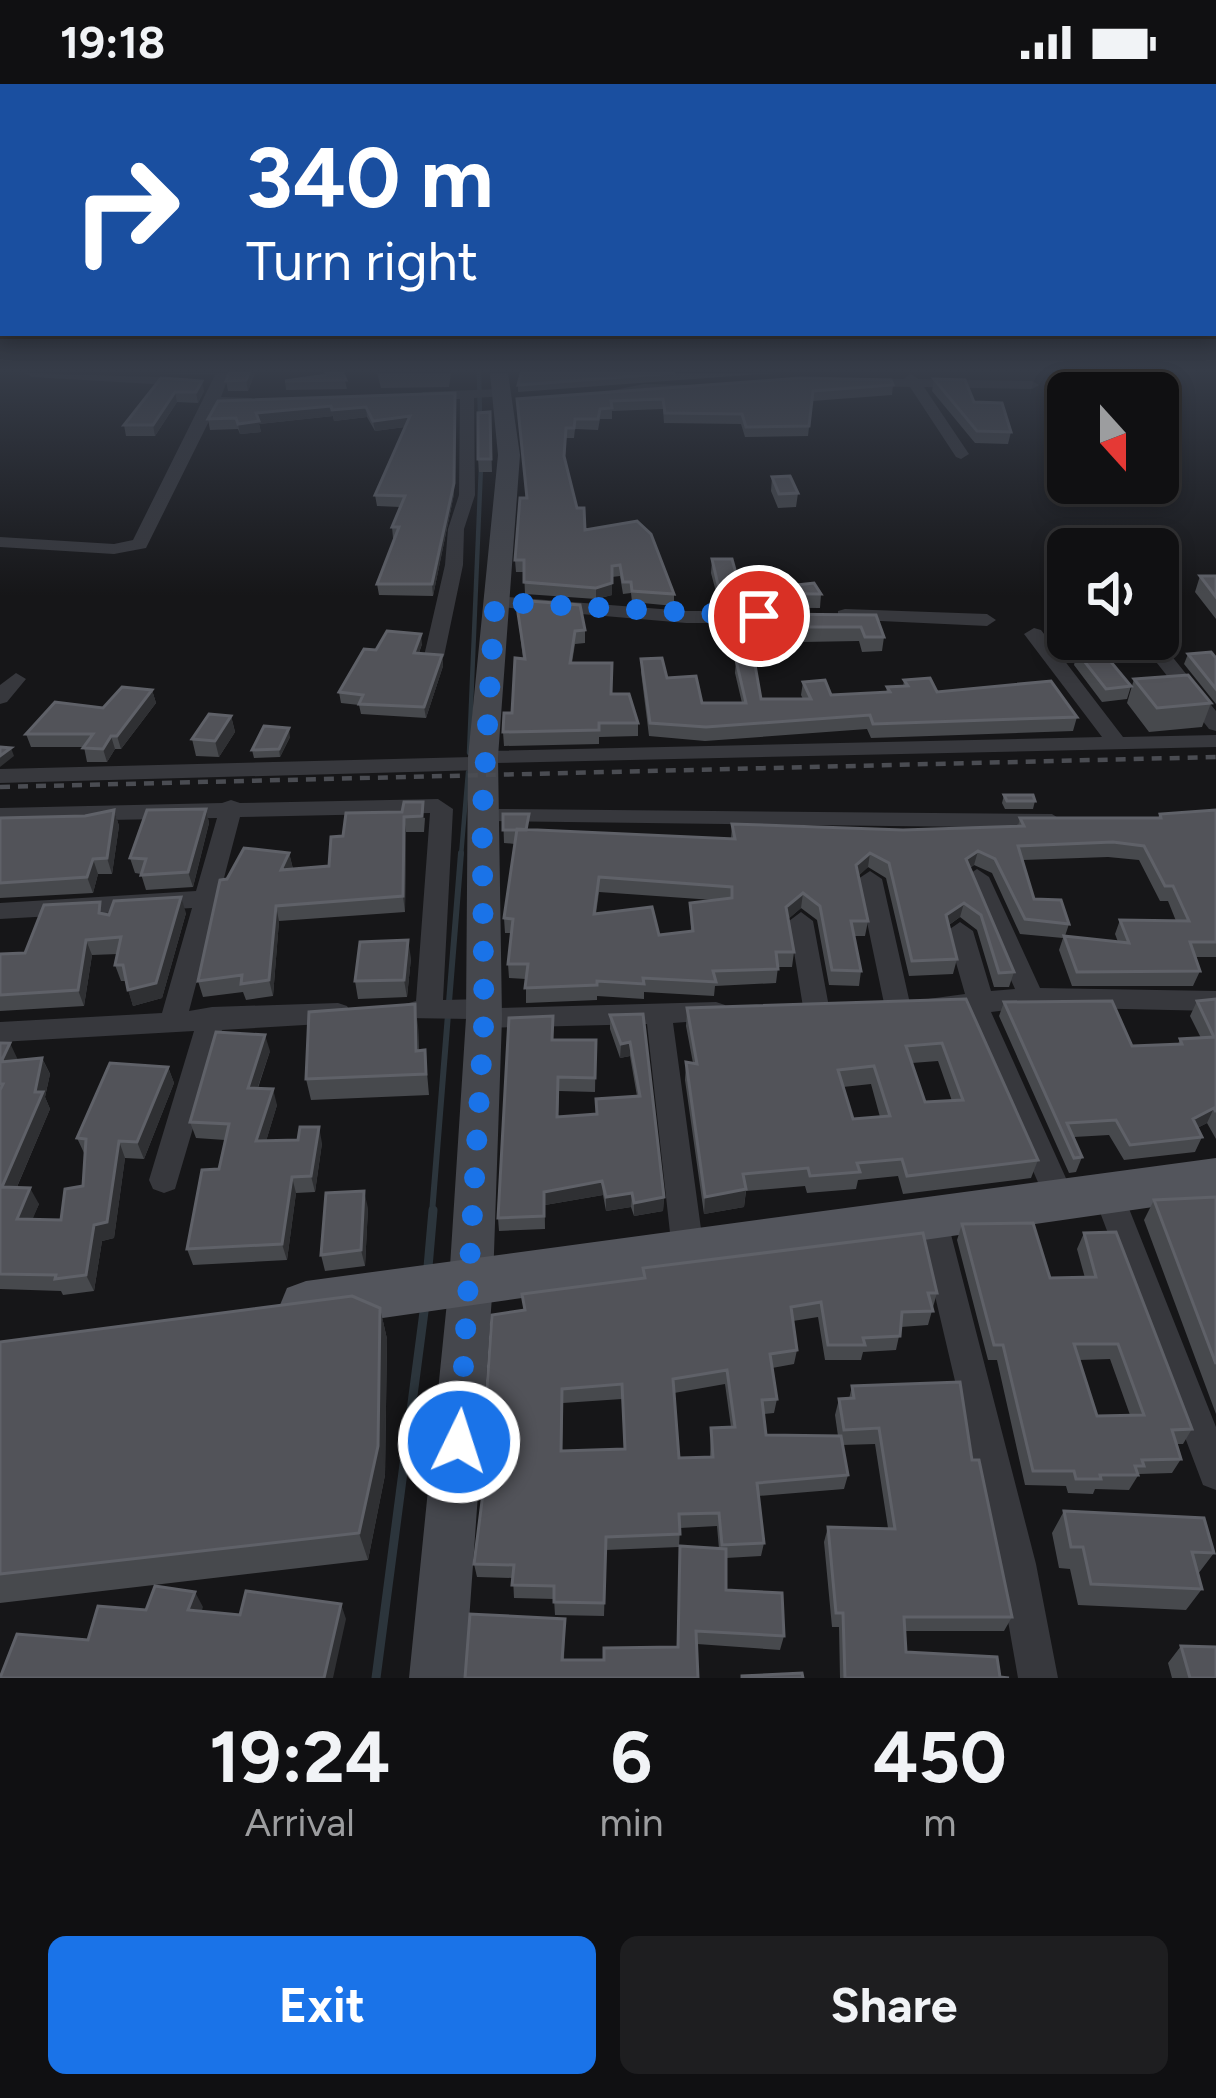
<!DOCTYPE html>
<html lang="en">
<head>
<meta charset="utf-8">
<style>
	:root { --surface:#101012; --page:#1e1e20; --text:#f1f3f6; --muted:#9c9d9f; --line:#303032; --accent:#1a73e8 }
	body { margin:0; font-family:Figtree,sans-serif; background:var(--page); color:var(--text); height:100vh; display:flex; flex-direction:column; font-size:45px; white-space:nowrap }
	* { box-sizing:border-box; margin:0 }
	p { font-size:39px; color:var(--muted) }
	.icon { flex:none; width:66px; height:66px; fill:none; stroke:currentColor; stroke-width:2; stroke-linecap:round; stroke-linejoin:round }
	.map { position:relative; height:1594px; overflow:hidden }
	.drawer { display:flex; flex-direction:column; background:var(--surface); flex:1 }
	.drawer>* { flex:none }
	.top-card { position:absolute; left:0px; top:0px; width:1218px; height:252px; box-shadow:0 6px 18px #0003,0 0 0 3px var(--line); background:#1a4fa0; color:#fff; overflow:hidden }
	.needle { width:78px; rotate:159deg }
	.buttons { position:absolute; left:1047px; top:288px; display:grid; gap:24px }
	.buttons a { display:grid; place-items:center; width:132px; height:132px; border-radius:18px; background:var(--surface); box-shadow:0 6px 18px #0003,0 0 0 3px var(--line); font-size:60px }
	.pin { position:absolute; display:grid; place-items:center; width:102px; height:102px; color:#fff; margin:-51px; border:6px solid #fff; border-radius:50%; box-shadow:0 3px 12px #0007 }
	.me { position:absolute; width:132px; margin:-66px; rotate:4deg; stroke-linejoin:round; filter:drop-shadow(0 0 9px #0008) }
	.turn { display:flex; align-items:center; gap:42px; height:252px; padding:0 48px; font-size:54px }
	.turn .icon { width:156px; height:156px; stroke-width:2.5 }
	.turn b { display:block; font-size:84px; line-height:102px }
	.eta { display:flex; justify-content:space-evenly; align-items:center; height:204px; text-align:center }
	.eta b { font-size:72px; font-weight:700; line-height:84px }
	.cta { display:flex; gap:24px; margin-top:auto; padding:24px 48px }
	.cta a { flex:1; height:138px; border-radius:18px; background:var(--accent); color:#fff; font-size:48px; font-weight:700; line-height:138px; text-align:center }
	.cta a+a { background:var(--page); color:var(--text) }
	.status { display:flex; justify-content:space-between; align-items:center; height:84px; padding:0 60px; background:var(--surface); direction:ltr }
	.status svg { height:33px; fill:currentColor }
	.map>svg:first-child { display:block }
</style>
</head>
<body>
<div class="status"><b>19:18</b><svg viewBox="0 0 49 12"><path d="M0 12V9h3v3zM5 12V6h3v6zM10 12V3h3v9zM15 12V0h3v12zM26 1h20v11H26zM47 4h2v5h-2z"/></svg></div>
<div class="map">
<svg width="1216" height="1594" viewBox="0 0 1216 1594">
	<rect width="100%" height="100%" fill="#161618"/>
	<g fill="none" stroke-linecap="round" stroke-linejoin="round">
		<path stroke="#2c353c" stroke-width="4.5" d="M479,289L480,333
			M469,669L481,382
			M461,772L468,688"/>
		<path stroke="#2c353c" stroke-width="6" d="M432,1129L461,769"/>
		<path stroke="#2c353c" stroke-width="9" d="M428,1183L433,1126
			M376,1594L425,1220"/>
		<path fill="#37383d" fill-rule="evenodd" d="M25,289L187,294L194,298L187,302L32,293Z
			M216,289H230L221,313L251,314L258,318L251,322L217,321L146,464L114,470L0,463V453L114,460L133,456Z
			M910,289L918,295L1032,297L1039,301L1032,305L924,303L969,370L961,375L956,373L910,303L861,302L854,298L861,294L904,295Z
			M644,300L695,301L702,305L695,309L644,308L592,316L585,312Z
			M501,305L506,306V312L474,314L475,411L464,445L463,481L444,572L441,576H427L424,572L445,481L448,445L459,411L460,315L423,316L416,312L423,308Z
			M495,512L686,527H786L795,533L786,539H686L489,522L486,518Z
			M845,525L987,530L996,536L987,542L838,535V527Z
			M1034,544L1041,546L1123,653L1216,651V663L494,679L483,686L0,699V685L472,673L483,667L1102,653L1024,550Z
			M1138,555H1158L1216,627V647L1209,645Z
			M16,589L26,595L7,618L0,620V601Z
			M438,715L453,725L443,916L484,915L497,924L716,918L725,921L729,928L725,935L673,939L704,1167L699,1177L688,1181L677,1177L672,1167L647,940L484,944L471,935L405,934L401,927L405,920L416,917L430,729L240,733L189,927L212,923L338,919L347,922L351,929L347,936L338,939L222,946L175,1105L164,1109L153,1105L149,1096L194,947L0,958V938L162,929L192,824L0,835V819L196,807L217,734L0,738V724L222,719L231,716L240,719Z
			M499,725L1052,730L1063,737L1052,744L491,737L488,732Z
			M977,785L989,793L1040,904L1216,907V927L1031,923L991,928L1074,1112L1070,1121L1059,1125L1048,1121L1044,1112L964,929H928L924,922L928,915L965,910L947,847L960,838L973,847L991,907L1015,905L965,793Z
			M870,787L882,795L911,924L907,931H889L885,924L858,795Z
			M801,828L813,837L829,923L825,930H807L803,923L789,837Z
			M1107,1094L1118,1098L1122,1107L1216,1343V1406L1203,1401L1092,1107L1096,1098Z
			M931,1118L942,1122L946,1131L1036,1480L1058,1594H1018L998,1480L916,1131L920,1122Z"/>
		<path fill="#45474d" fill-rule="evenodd" d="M490,289H508L520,371L498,673L502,934L493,1198L465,1594H409L449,1198L466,934L468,673L498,371Z"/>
		<path fill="#53555c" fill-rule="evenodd" d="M1216,1074V1114L306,1245L287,1238L280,1221L287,1204L306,1197Z"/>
		<path stroke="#4a4c52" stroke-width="4.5" stroke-dasharray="10 8" stroke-linecap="butt" d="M0,703L1216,673"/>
	</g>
	<path fill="#47494d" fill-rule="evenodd" d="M152,289H217L211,290Z
		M255,289L248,307H228L226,297Z
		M324,289H343L347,305L286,306L285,297L325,291Z
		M377,289H451L449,303L381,304Z
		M521,289H774L518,308V301Z
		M161,294L204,307L198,319L177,318L155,352H126L124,341Z
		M934,295L1011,348L1008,360L975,359L932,307Z
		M893,301L892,311L812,317L808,352L745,353L741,340L664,339L663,325L612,327V335H600L598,346L575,345L574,354H566L565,375L577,424L585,446L674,510V522L632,518L631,509L623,510L620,492L612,493V511L596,515L525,510L524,488H516L515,476L526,414L517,315Z
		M455,319L454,410L433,512L379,511L377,500L395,454H393L392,443L400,423L377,422L375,411L405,343L375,347L367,333L334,337L333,332L259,340L261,348L240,350L238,345L210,346L208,335Z
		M490,328L492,388H479L478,375Z
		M772,393L798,409L796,423L778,424L771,407Z
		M712,475L737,493L760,505L821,510L820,524L720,523L711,489Z
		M1200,492H1216V535L1195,508Z
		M516,516L585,546V559L575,560L572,579L611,610L638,639V652L599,653V660L504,662L503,648L512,629L523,575Z
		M754,530L876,531L884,553L882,567L862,568L859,557L802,558L801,562H764L752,544Z
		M422,560L419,569L442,571L443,582L426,634L361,630L359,621L341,619L339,608L376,566Z
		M1077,568L1131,602L1127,615L1102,618L1074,581Z
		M1188,570L1216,574V620L1184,580Z
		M641,575L702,619H742L735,589L736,576L761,615H803L801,611L803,598L831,611L886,609L887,603H903L904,596L937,608L1077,633L1073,647L871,654L867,645L705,657L649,652L641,588Z
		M1134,595L1211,619L1202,643L1149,648L1127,619Z
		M152,606L156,619L121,665H115L107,678H87L84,663H31L26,650Z
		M231,632L235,648L219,673L196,672L192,655Z
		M290,653L280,673L254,674L252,666Z
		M1004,711L1035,717L1033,725H1005L1002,719Z
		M206,725L209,739L193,803L146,806L141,790L135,789L130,774Z
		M114,726L119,742L112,790H98L93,809L0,814V734L85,732Z
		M1216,726V873H1195L1200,887L1193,902H1072L1059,866L1063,854L1020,850L992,789L974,781L970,784L1014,888L1009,903H994L977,846L960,833L949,841L957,875L953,890L909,892L886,794L868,783L858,792L868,837L865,852H854L861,887L859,902L829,901L817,836L801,824L788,835L794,868L792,883H778L776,899L715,902L714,912L644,908V915L597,912V916L526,919V895L509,894L508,880L511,849H505L504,834L515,760L504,759L503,730L529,746L731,755L732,740L903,746L1018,742L1020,734H1158L1160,730ZM1108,773L1139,776L1160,817H1168L1176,837L1120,836L1115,850L1118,858L1065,852L1069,840L1034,815L1023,776ZM599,808L713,816L690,819L691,847L659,851L596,830Z
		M402,728L425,734L424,748H406L405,828L279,837L273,912L246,916L243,908L203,913L198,897L227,795L289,769L293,785L329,782L343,752Z
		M186,829L162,914L133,922L126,897H121L115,881L118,870L92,871L84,922L0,927V870L25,869L105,830Z
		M411,874L407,913L358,915L355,897Z
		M966,915L1038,1076L1031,1094L903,1110L898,1092L858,1096L856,1105L807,1109L805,1102L746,1107L744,1123L704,1130L685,996L686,978L693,979L686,942L687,924ZM938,977L952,1017L925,1018L912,979ZM871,1000L880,1033L853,1035L843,1003Z
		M1216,915V1055L1207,1039L1197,1044L1202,1053L1195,1068L1124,1076L1109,1051L1074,1053L1082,1073L1076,1088L1069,1089L999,932L1004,918L1132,962L1178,960L1180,955L1201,954L1190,932L1197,917Z
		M643,930L664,1113L663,1127L634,1132L631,1123L606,1127L603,1111L545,1121V1145L499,1147L498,1134L553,956H596L595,1008L559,1007L558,1032L597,1030L637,1012L630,972L620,974L610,945V931Z
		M418,941L419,967L425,966L429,1011L311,1016L306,995Z
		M0,959L17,976L42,974L50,990L45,1013L50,1025L17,1103L39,1120L32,1135L61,1136L83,1102L85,1071L77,1054L168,983L174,999L144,1075L125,1074L114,1154L102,1157L94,1207L63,1211L61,1207L0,1205Z
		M270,967L258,1004L277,1021L266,1057L322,1059L315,1108L296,1109L287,1176L193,1181L187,1165L219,1085L225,1056L196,1054L190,1038Z
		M1216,1113V1330L1144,1136L1154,1116Z
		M368,1124L365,1182L325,1187L321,1171Z
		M962,1140L1050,1194H1085L1077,1165L1084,1149L1192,1345L1183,1360H1176L1181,1375L1172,1389L1139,1390L1129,1406L1095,1405L1093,1410L1068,1409L1066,1402L1025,1401L997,1276H988L957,1156ZM1110,1275L1130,1331L1097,1332L1079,1276Z
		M643,1184L937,1209L928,1241L901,1243L896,1266L863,1268L861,1276H825L818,1233L793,1237L797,1266L794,1280L772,1284L777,1315L774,1329L764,1330L766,1351L838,1352L835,1331L839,1315H849L852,1302L972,1376L1012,1533L1004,1547H905L906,1568L1009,1594H840L839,1543H832L824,1458L828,1443L888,1444L875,1360L842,1361L848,1391L844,1405L758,1412L764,1459L761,1472L726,1474V1506L784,1552L780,1566L697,1560L698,1594H465L565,1535L564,1576H604L677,1563L680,1462L719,1465L717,1442L680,1444L679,1463L606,1466L604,1532L555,1531L554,1515L514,1514L513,1494L477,1493L474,1480L487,1376H485L483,1362L524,1226L643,1194ZM725,1300L731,1343L711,1344L710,1373L679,1374L674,1309ZM622,1315L624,1365L562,1367L563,1319Z
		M380,1224L387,1255L385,1391L368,1476L0,1519V1258Z
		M1064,1427L1214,1469L1198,1490L1202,1505L1186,1526L1078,1521L1070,1485L1059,1484L1052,1449Z
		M1181,1562L1216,1594H1172L1168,1579Z"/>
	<path fill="#2f3033" d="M249,289H255L248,307L246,296Z
		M202,297L204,307L198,319L196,308Z
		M175,308L177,318L155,352L153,341Z
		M455,309L454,410L433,512L432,500Z
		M331,322L333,332L259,340L261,348L240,350L238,340L256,329Z
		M366,323L367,333L334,337L332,326Z
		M410,332L411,342L375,347L373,337Z
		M612,499V511L596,515V504Z
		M421,550L422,560L415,579L414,569Z
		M442,571L443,582L426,634L424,623Z
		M152,606L156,619L121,665L117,652Z
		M231,632L235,648L219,673L215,657Z
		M289,644L290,653L280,673L279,665Z
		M111,652L115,665L107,678L103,665Z
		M11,664L14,672L0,683V672Z
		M206,725L209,739L193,803L188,788Z
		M114,726L119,742L112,790L107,774Z
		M404,733L406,748L405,828L403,812Z
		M978,767L974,781L962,789L966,775Z
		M289,769L293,785L281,786Z
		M870,769L868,783L854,796L856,781Z
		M93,775L98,790L93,809L87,793Z
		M803,809L801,824L785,838L786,823Z
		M181,813L186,829L162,914L133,922L128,906Z
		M964,819L960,833L943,845L946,831Z
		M276,822L279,837L273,912L269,896Z
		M86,856L92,871L84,922L78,906Z
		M408,856L411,874L407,913L404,896Z
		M415,920L418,941L419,988L416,967Z
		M265,951L270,967L252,1020L248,1004Z
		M630,958V972L620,974L621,960Z
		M10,959L18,976L1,978Z
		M42,974L50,990L45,1013L50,1025L10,1119L2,1103L35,1008Z
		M168,983L174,999L144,1075L137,1058Z
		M273,1005L277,1021L261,1074L256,1057Z
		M1214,1024L1207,1039L1186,1050L1193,1035Z
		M319,1043L322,1059L315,1108L311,1092Z
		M119,1057L125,1074L114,1154L102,1157L94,1207L86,1191L94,1141Z
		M292,1093L296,1109L287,1176L282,1160Z
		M602,1097L603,1111L545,1121V1145L544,1108Z
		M30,1104L39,1120L26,1151L17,1135Z
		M746,1105L744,1123L704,1130L705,1113Z
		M364,1107L368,1124L365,1182L361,1166Z
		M632,1109L631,1123L606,1127V1113Z
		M664,1113L663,1127L634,1132V1119Z
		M380,1224L387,1255L385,1391L368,1476L359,1449Z
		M195,1508L203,1523L197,1541L188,1526Z
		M341,1520L346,1535L333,1594H324Z"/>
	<path fill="#525359" stroke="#5f6168" stroke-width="3" fill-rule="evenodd" d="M229,289H249L246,296L226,297Z
		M326,289H343L346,296L285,297L326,291Z
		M521,289H675L518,301Z
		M161,294L202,297L196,308H175L153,341H124Z
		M801,294L891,296L893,301L813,307L809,342L746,343L742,330L665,329L663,315L611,317L612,324L600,325L598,335H575L574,344H566L564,372L577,424H584L585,446L637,437L651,450L674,510L632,507L631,498H623L620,481L612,482V499L596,504L524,498V476H515L520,414H527L517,315Z
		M934,295L965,296L974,318L1002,319L1011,348L977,347Z
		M455,309L454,399L432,500H377L399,443H392L405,412L375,411L410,332L373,337L366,323L332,326L331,322L256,329L259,337L238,340L236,334L208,335L218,317Z
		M490,328L491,375H478V329Z
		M790,392L798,409L779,410L772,393Z
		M712,475H732L737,493L756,492L760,505L814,499L821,510L720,509Z
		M1200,492H1216V513Z
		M516,516L580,521L585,546L575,547L570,579H612L611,610H629L638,639H599V646L503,648L504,629H512L515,574L525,575Z
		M754,530L876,531L884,553H865L861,543H801L803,547H765Z
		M387,547L421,550L414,569L442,571L424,623L359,620L363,611L339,608L364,565L376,566Z
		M1101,566L1131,602L1106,605L1077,568Z
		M1211,568L1216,574V605L1188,570Z
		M662,574L667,594L696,592L702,619H746L736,576L754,575L761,615H811L803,598L825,596L831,611L890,608L887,603L908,602L904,596L930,594L937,608L1051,597L1077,633L873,640L870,631L706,643L650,639L641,575Z
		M1188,591L1211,619L1157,624L1134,595Z
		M122,603L152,606L117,652H111L103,665L83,664L93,650H26L55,618L103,624Z
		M209,630L231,632L215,657L192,655Z
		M264,642L289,644L279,665L252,666Z
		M0,663L11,664L0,672Z
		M1004,711H1033L1035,717H1007Z
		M404,718H423L422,732L404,733L403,812L276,822L269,896L241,900L242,891L198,897L220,796L227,795L244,764L289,769L281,786L329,782L331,753L343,752L346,729L402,728Z
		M206,725L188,788L141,791L146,775L130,774L147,726Z
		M114,726L107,774L93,775L87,793L0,799V734L85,732Z
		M1216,726V858H1190L1200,887L1077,888L1064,852L1129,859L1120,836L1189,837L1173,802H1165L1144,762L1113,758L1018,762L1034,815L1061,816L1069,840L1025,835L995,775L978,767L966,775L1014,888L999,889L981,831L964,819L946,831L957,875L912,877L889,779L870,769L856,781L868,837H851L861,887L832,886L820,822L803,809L786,823L794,868H776L778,885L713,887L716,898L643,894L644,900L597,897V901L525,904L528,880H508L513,835L504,834L517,745L735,755L732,740L903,746L1024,742L1020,734H1161L1160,730ZM599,793L732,803V814L690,819L693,847L659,851L652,823L594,830Z
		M503,730H529L526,746H503Z
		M181,813L156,899L128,906L123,881H115L121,853L86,856L78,906L0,911V870L25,869L44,821L100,818L99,829L109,831L114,817Z
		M408,856L404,896L355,897L360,858Z
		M966,915L1038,1076L907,1092L902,1075L857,1079L860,1088L810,1092L808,1084L743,1090L746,1105L705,1113L686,978L697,980L687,924ZM942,959L963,1016L925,1018L906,962ZM874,982L890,1032L853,1035L838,986Z
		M1216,915V1028L1214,1024L1193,1035L1202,1053L1130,1061L1116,1036L1067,1039L1082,1073L1074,1074L1004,918L1112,917L1132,962L1182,960L1180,955L1214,953L1197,917Z
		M415,920L416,967L425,966L426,990L306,995L309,928Z
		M643,930L664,1113L634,1119L632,1109L606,1113L602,1097L544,1108V1132L498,1134L509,934L553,932L552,956H596L595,994L558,993L557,1033L597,1030L596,1015L640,1012L630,958L621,960L610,931Z
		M216,948L265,951L248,1004L273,1005L256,1057L298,1056L300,1043H319L311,1092L292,1093L282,1160L187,1165L202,1086L219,1085L229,1040L190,1038Z
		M0,959H10L1,978L42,974L35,1008H43L2,1103L30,1104L17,1135L61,1136L65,1105L83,1102L86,1055L77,1054L110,979L168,983L137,1058L119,1057L107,1138L94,1141L86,1191L55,1195L56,1191L0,1190V1006L3,1000H0Z
		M364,1107L361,1166L321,1171L326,1109Z
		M1216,1113V1280L1154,1116Z
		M1033,1139L1050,1194L1096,1193L1084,1149L1116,1148L1192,1345L1172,1346L1181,1375L1142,1376L1144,1382H1135L1138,1391H1100L1101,1395H1076L1074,1387H1033L1003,1261H994L962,1140ZM1074,1260H1118L1144,1331L1097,1332Z
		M923,1149L937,1209H928L933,1227L902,1228L900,1252L863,1254L865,1261H828L821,1218L791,1223L797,1266L770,1270L777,1315L762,1316L766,1351L841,1352L848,1391L757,1399L764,1459L722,1461L719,1429L679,1430L680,1450L606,1453L604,1519L554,1518V1502L512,1501L514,1481L474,1480L489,1362H483L492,1231L525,1226L522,1210L645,1194L643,1184ZM727,1286L735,1343L711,1344L713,1373L679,1374L673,1295ZM622,1300L625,1365L561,1367L562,1305Z
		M352,1212L380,1224L378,1362L359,1449L0,1490V1258Z
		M960,1298L972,1376H979L1012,1533H904L906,1568L997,1573L1000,1593L1009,1594H845L843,1529H836L828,1443L895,1445L879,1344L844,1346L839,1315L854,1314L852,1302Z
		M1064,1427L1204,1434L1214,1469L1192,1468L1202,1505L1091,1500L1083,1463H1071Z
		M680,1462L726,1465V1506L782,1509L784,1552L696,1547L698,1594H465L470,1530L565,1535L562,1576H604V1564L678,1563Z
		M155,1502L195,1508L188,1526L240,1531L246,1507L341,1520L324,1594H0L17,1550L88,1556L98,1522L146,1526Z
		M1181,1562L1216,1563V1594H1190Z
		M802,1589L803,1594H742V1592Z"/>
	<linearGradient id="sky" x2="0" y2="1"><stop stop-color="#0c0c0d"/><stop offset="0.56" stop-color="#363c48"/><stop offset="1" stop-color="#363c48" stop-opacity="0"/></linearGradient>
	<rect width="1216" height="512" fill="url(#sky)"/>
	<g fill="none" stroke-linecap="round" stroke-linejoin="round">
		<path stroke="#1a73e8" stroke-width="21" stroke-dasharray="0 37.8" d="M459,1358L484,934L482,732L495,518L759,532"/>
	</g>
</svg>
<div class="buttons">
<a><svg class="needle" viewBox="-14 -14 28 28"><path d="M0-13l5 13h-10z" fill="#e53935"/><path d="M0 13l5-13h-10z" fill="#9c9d9f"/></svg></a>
<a><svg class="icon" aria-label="sound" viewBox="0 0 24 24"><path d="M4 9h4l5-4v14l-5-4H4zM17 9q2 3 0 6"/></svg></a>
</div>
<div class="pin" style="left:759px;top:532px;background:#d93025"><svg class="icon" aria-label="arrive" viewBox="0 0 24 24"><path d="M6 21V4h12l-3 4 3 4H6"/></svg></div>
<svg class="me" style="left:459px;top:1358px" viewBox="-20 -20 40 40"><circle r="17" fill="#1a73e8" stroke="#fff" stroke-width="3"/><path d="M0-11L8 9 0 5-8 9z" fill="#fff"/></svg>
<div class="top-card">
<div class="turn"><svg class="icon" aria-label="right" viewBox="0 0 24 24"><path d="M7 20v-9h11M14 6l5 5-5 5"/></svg><div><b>340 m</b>Turn right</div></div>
</div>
</div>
<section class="drawer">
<div class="eta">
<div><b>19:24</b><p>Arrival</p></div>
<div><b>6</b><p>min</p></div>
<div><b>450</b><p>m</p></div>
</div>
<div class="cta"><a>Exit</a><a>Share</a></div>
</section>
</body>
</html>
